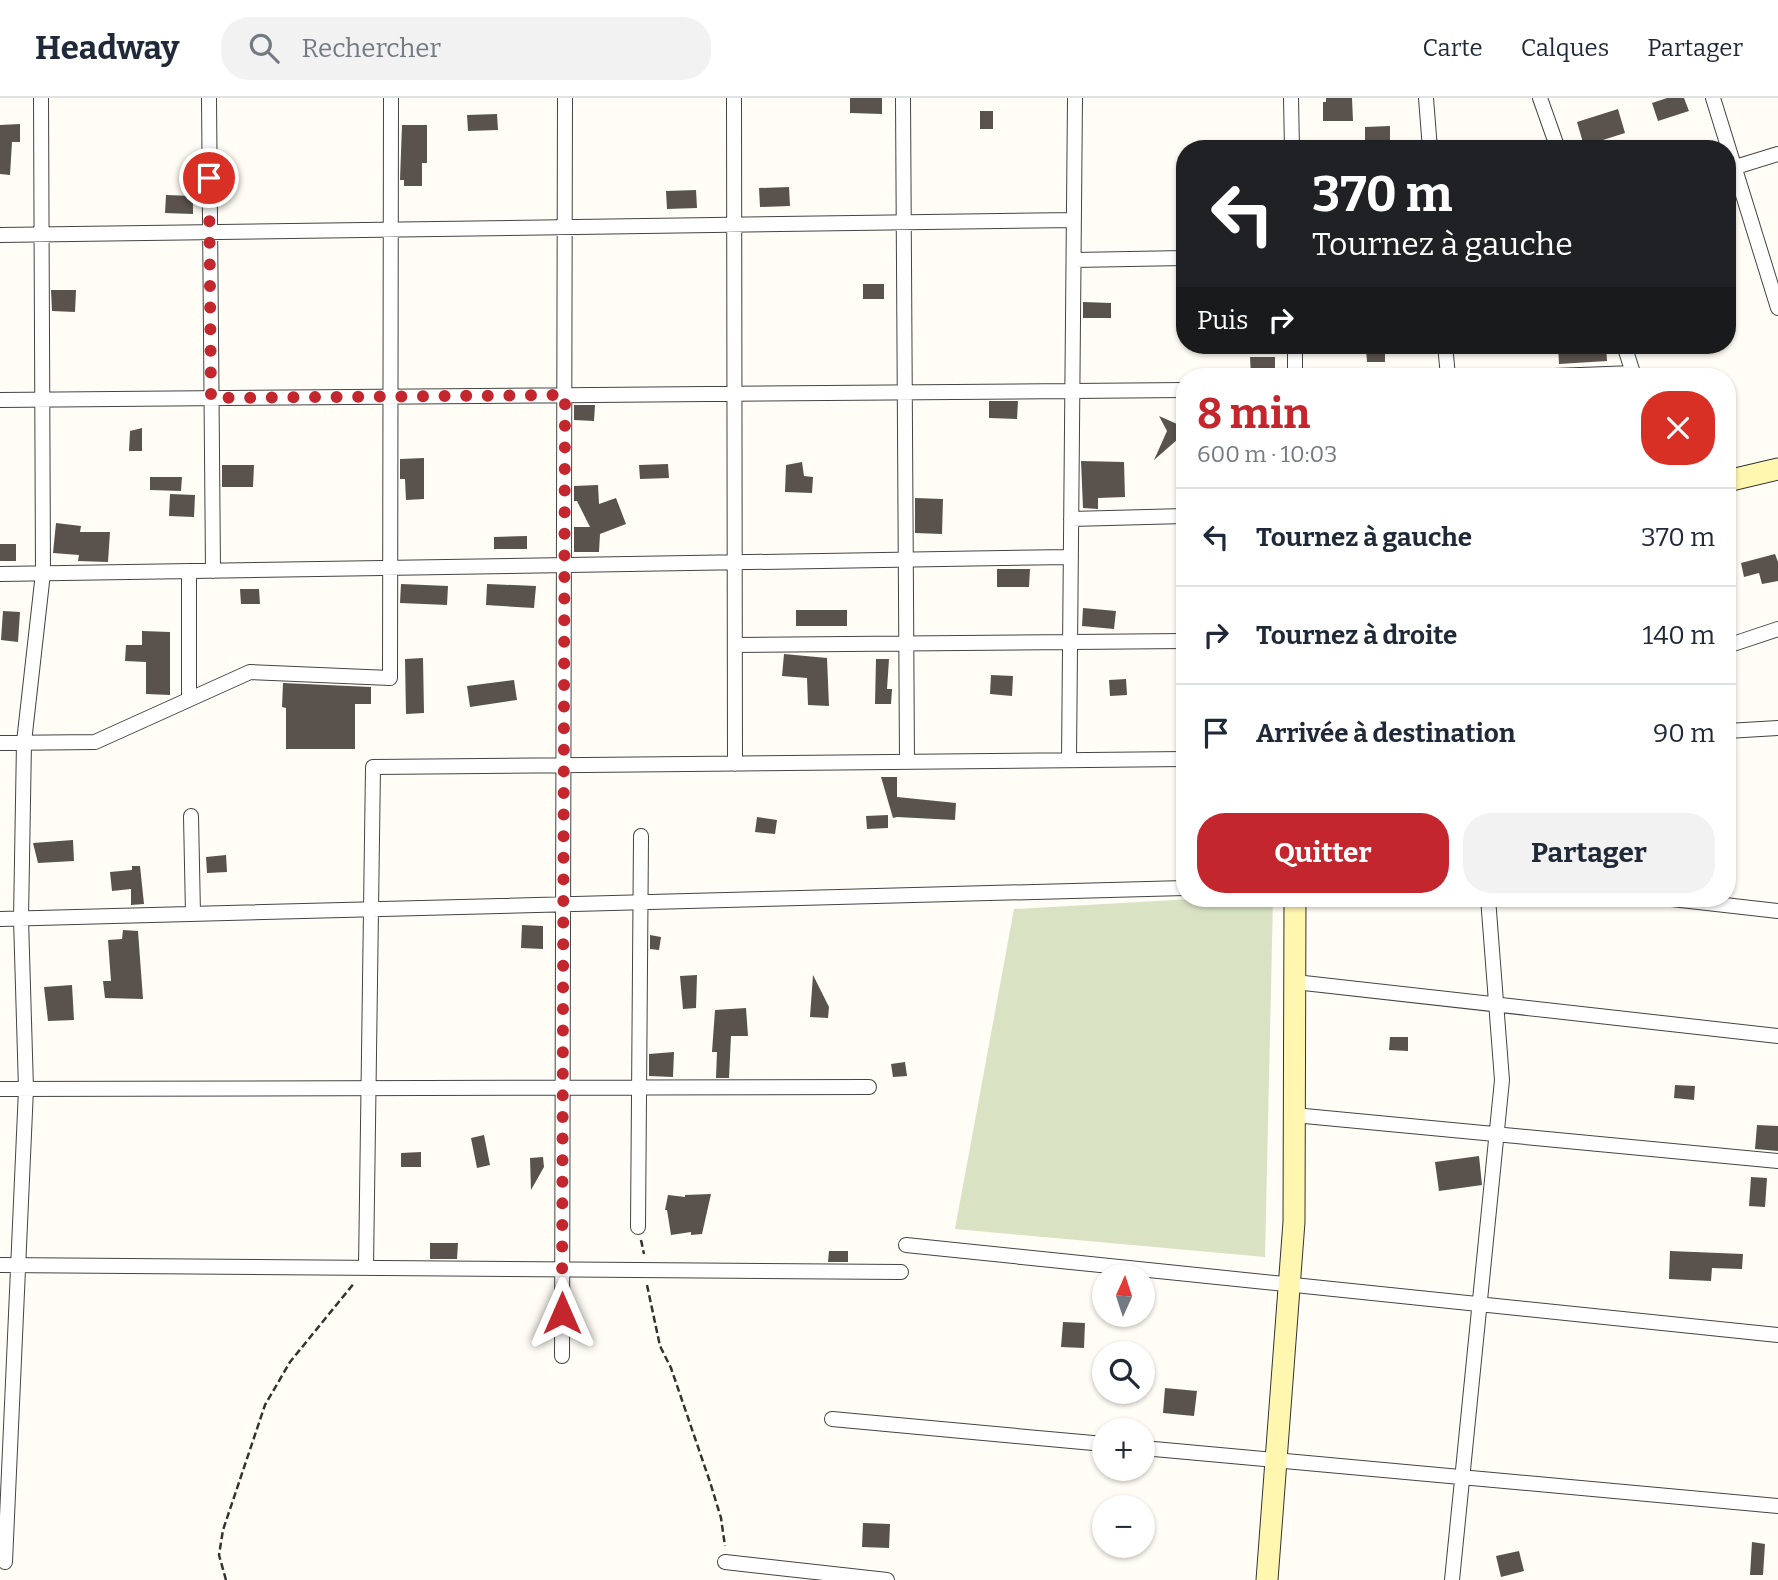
<!DOCTYPE html>
<html lang="fr">
<head>
<meta charset="utf-8">
<style>
	:root { --surface:#fff; --page:#f2f2f3; --text:#1f2937; --muted:#747a83; --line:#e0e1e3; --accent:#c4262e }
	body { margin:0; font-family:Bitter,serif; background:var(--page); color:var(--text); height:100vh; display:flex; flex-direction:column; font-size:26px; white-space:nowrap }
	* { box-sizing:border-box; margin:0 }
	p { font-size:23px; color:var(--muted) }
	.icon { flex:none; width:38px; height:38px; fill:none; stroke:currentColor; stroke-width:2; stroke-linecap:round; stroke-linejoin:round }
	.map { position:relative; flex:1; overflow:hidden }
	.panel { position:absolute; left:1176px; top:270px; width:560px; height:539px; display:flex; flex-direction:column; background:var(--surface); border-radius:28px; box-shadow:0 2px 5px #0004 }
	.panel>* { flex:none }
	.hud { position:absolute; left:1176px; top:42px; width:560px; height:214px; border-radius:28px; box-shadow:0 2px 5px #0004; background:#202124; color:#fff; overflow:hidden }
	.needle { width:46px; rotate:3deg }
	.buttons { position:absolute; left:1092px; top:1166px; display:grid; gap:14px }
	.buttons a { display:grid; place-items:center; width:63px; height:63px; border-radius:50%; background:var(--surface); box-shadow:0 2px 5px #0004; font-size:35px }
	.pin { position:absolute; display:grid; place-items:center; width:60px; height:60px; color:#fff; margin:-30px; border:4px solid #fff; border-radius:50%; box-shadow:0 2px 7px #0007 }
	.me { position:absolute; width:77px; margin:-38px; rotate:0deg; stroke-linejoin:round; filter:drop-shadow(0 0 5px #0008) }
	.turn { display:flex; align-items:center; gap:24px; height:147px; padding:0 21px; font-size:32px }
	.turn .icon { width:91px; height:91px; stroke-width:2.5 }
	.turn b { display:block; font-size:49px; line-height:60px }
	.then { display:flex; align-items:center; height:66px; padding:0 21px; background:#0003; gap:14px; font-size:26px }
	.round { display:grid; place-items:center; flex:none; width:74px; height:74px; border-radius:28px; background:var(--page) }
	.overview { display:flex; align-items:center; justify-content:space-between; height:119px; padding:0 21px }
	h1 { font-size:42px; font-weight:700; line-height:52px; color:var(--accent) }
	.action { display:flex; gap:14px; margin-top:auto; padding:14px 21px }
	.action a { flex:1; height:80px; border-radius:28px; background:var(--accent); color:#fff; font-size:28px; font-weight:700; line-height:80px; text-align:center }
	.action a+a { background:var(--page); color:var(--text) }
	ul { padding:0; list-style:none }
	li { display:flex; align-items:center; gap:21px; height:98px; padding:0 21px; border-top:2px solid var(--line) }
	li div { flex:1 }
	li b { display:block; font-size:26px }
	li em { font-style:normal }
	header { display:flex; align-items:center; gap:42px; box-sizing:border-box; height:98px; padding:0 35px; background:var(--surface); border-bottom:2px solid var(--line) }
	header strong { font-size:33px }
	nav { display:flex; gap:38px; margin-inline-start:auto; font-size:24px }
	.search { width:490px; height:63px; background:var(--page); display:flex; align-items:center; gap:18px; box-sizing:border-box; padding:0 24px; border-radius:28px; color:var(--muted); font-size:26px }
	.map>svg:first-child { display:block }
</style>
</head>
<body>
<header>
<strong>Headway</strong>
<div class="search"><svg class="icon" aria-label="search" viewBox="0 0 24 24"><circle cx="10" cy="10" r="6"/><path d="M15 15l6 6"/></svg>Rechercher</div>
<nav><a>Carte</a><a>Calques</a><a>Partager</a></nav>
</header>
<div class="map">
<svg width="1778" height="1482" viewBox="0 0 1778 1482">
	<rect width="100%" height="100%" fill="#fffdf5"/>
	<path fill="#d9e3c4" d="M1210,800H1273L1265,1159L955,1131L1014,811Z"/>
	<path fill="#5a524d" d="M850,0H882V16L850,15Z
		M1326,0H1352L1353,23H1323V4H1326Z
		M1667,0H1684L1689,13L1658,23L1652,5Z
		M1618,11L1625,35L1584,48L1577,24Z
		M980,13H993V31H980Z
		M497,16L498,32L468,33L467,17Z
		M20,26V44H12L10,77L0,76V27Z
		M402,27H427V65H422V88H404V82H400Z
		M1390,28V51H1365V29Z
		M789,89L790,108L760,109L759,90Z
		M696,92L697,110L667,111L666,93Z
		M166,97L193,98V116L165,115Z
		M863,186H884V201H863Z
		M51,192H76L75,214L52,213Z
		M1083,204L1111,205V220H1083Z
		M1558,247H1606L1607,263L1559,266Z
		M1385,250V264H1367L1366,251Z
		M1250,259H1275V277L1251,278Z
		M989,303H1018L1017,321L989,320Z
		M574,307H595L594,323L574,322Z
		M1159,318L1177,326L1185,321V341H1178L1154,362L1167,333Z
		M142,330V353H129L130,333Z
		M424,360V401L406,402L405,381H400V361Z
		M1081,363L1124,364L1125,399L1098,400V411L1083,410Z
		M802,364L804,378L813,379L812,395L785,394L786,367Z
		M668,366L669,380L640,381L639,367Z
		M222,367H254L253,389H222Z
		M150,379H182L181,393L150,392Z
		M598,387L599,406L616,400L626,426L600,436L599,454H574V429H590L577,403H574V388Z
		M170,396L195,397L194,419L169,418Z
		M915,400L943,401L942,436L915,435Z
		M56,425L81,428L80,434H110L108,464L78,463L79,457L53,455Z
		M527,438V451H494V439Z
		M0,446H16V463H0Z
		M1775,456L1778,464V483L1762,486L1759,475L1744,479L1741,465Z
		M997,471H1030L1029,489H997Z
		M401,486L448,488L447,507L400,505Z
		M487,486L536,488L534,510L486,507Z
		M240,491H259L260,506H241Z
		M1083,510L1116,513L1114,531L1082,528Z
		M796,512H847V528H796Z
		M3,513L20,514L18,544L1,542Z
		M142,533L170,534V597L146,596V564L125,563L126,547H142Z
		M784,556L827,560L829,608L808,607L807,580L782,578Z
		M423,560L424,615L406,616L405,561Z
		M876,561H889L887,591H892L891,606H875Z
		M991,577L1013,578L1012,598L990,596Z
		M1126,581L1127,597L1110,598L1109,582Z
		M514,582L517,602L470,609L467,588Z
		M283,585L371,589V606H355V651H286V610L282,609Z
		M881,679H897V699L956,705L955,722L897,719L893,720Z
		M888,717V730L867,731L866,718Z
		M757,719L777,722L775,736L755,734Z
		M73,742L74,763L38,765L33,745Z
		M226,757L227,774L207,775L206,759Z
		M132,768H140L144,806L131,807V791L112,793L110,774L132,772Z
		M522,827L543,828V851L521,850Z
		M123,832L138,833L143,901L105,900L103,883H111L108,842L122,841Z
		M650,837L661,839L659,852L650,851Z
		M697,877L696,910L683,911L680,878Z
		M813,877L829,909L828,920L810,919Z
		M72,887L74,922L48,923L44,889Z
		M746,910L748,938H731L729,980H716L717,954H712L715,912Z
		M1390,939H1408V953L1389,952Z
		M674,954L673,979L649,978V956Z
		M905,964L907,978L893,979L891,966Z
		M1675,987L1695,988L1694,1002L1674,1000Z
		M1757,1027L1778,1028V1053L1755,1051Z
		M484,1037L490,1067L477,1070L471,1040Z
		M421,1054V1069H401V1055Z
		M1479,1058L1482,1087L1439,1093L1435,1064Z
		M543,1059L544,1069L531,1092L530,1060Z
		M1751,1079L1767,1080L1765,1109L1749,1108Z
		M711,1096L702,1136L691,1137V1134L671,1137L667,1112H665L668,1097L685,1099V1097Z
		M430,1145H458L457,1161H430Z
		M829,1153H848V1164H828Z
		M1670,1153L1743,1156L1742,1171L1712,1170L1711,1183L1669,1181Z
		M1063,1224L1085,1225L1084,1250L1061,1249Z
		M1165,1290L1197,1293L1194,1318L1163,1315Z
		M863,1425L890,1426L889,1450L862,1449Z
		M1752,1444L1765,1446L1763,1477H1750Z
		M1519,1453L1524,1473L1501,1479L1496,1458Z"/>
	<g fill="none" stroke-linecap="round" stroke-linejoin="round">
		<defs>
			<path id="minor" d="M209,0L213,473
				M734,0L735,666
				M903,0L907,664
				M1291,0L1292,51
				M1426,0L1430,51
				M1540,0L1558,51
				M1713,0L1778,210
				M1729,71L1778,56
				M0,137L1074,122
				M1074,162L1185,160
				M1295,247V278
				M1445,247L1448,278
				M1624,247L1634,278
				M1554,278L1633,275
				M0,302L1185,292
				M1071,421L1185,418
				M0,476L1071,459
				M735,547L1185,543
				M1727,548L1778,531
				M189,601V473
				M1727,633L1778,630
				M0,645L95,644L250,574L390,580L391,0
				M1069,662L1075,0
				M191,718L193,816
				M1663,800L1778,813
				M0,821L1185,790
				M1295,884L1778,938
				M0,991L869,989
				M1294,1017L1778,1063
				M638,1129L641,738
				M906,1147L1778,1237
				M0,1167L901,1174
				M366,1170L373,669L1185,661
				M562,1258L565,0
				M832,1321L1104,1346
				M1143,1350L1778,1408
				M5,1464L26,991L21,821L24,644L43,475L41,0
				M725,1464L887,1482
				M1452,1482L1502,982L1488,800"/>
			<path id="secondary" d="M1727,383L1778,371
				M1267,1482L1294,1124L1295,800"/>
		</defs>
		<use href="#minor" stroke="#444" stroke-width="16"/>
		<use href="#secondary" stroke="#333" stroke-width="23"/>
		<path stroke="#333" stroke-width="2.5" stroke-dasharray="7 3.5" stroke-linecap="butt" d="M641,1142L644,1156
			M647,1187L660,1248L671,1270L710,1384L721,1420L725,1448
			M226,1482L219,1457L223,1432L265,1307L290,1264L355,1184"/>
		<use href="#minor" stroke="#fff" stroke-width="14"/>
		<use href="#secondary" stroke="#fff6b0" stroke-width="21"/>
	</g>
	<g fill="none" stroke-linecap="round" stroke-linejoin="round">
		<path stroke="#c4262e" stroke-width="12" stroke-dasharray="0 21.6" d="M209,80L211,300L565,297L562,1215"/>
	</g>
</svg>
<div class="buttons">
<a><svg class="needle" viewBox="-14 -14 28 28"><path d="M0-13l5 13h-10z" fill="#e53935"/><path d="M0 13l5-13h-10z" fill="#747a83"/></svg></a>
<a><svg class="icon" aria-label="search" viewBox="0 0 24 24"><circle cx="10" cy="10" r="6"/><path d="M15 15l6 6"/></svg></a>
<a>+</a>
<a>−</a>
</div>
<div class="pin" style="left:209px;top:80px;background:#d93025"><svg class="icon" aria-label="arrive" viewBox="0 0 24 24"><path d="M6 21V4h12l-3 4 3 4H6"/></svg></div>
<svg class="me" style="left:562px;top:1215px" viewBox="-20 -20 40 40"><path d="M0-17L14 15 0 8-14 15z" fill="#c4262e" stroke="#fff" stroke-width="4"/></svg>
<div class="hud">
<div class="turn"><svg class="icon" aria-label="left" viewBox="0 0 24 24"><path d="M17 20v-9H6M10 6l-5 5 5 5"/></svg><div><b>370 m</b>Tournez à gauche</div></div>
<div class="then">Puis<svg class="icon" aria-label="right" viewBox="0 0 24 24"><path d="M7 20v-9h11M14 6l5 5-5 5"/></svg></div>
</div>
<section class="panel">
<div class="overview"><div><h1>8 min</h1><p>600 m · 10:03</p></div><a class="round" style="background:#d93025;color:#fff"><svg class="icon" aria-label="close" viewBox="0 0 24 24"><path d="M6 6l12 12M18 6L6 18"/></svg></a></div>
<ul>
<li><svg class="icon" aria-label="left" viewBox="0 0 24 24"><path d="M17 20v-9H6M10 6l-5 5 5 5"/></svg><div><b>Tournez à gauche</b></div><em>370 m</em></li>
<li><svg class="icon" aria-label="right" viewBox="0 0 24 24"><path d="M7 20v-9h11M14 6l5 5-5 5"/></svg><div><b>Tournez à droite</b></div><em>140 m</em></li>
<li><svg class="icon" aria-label="arrive" viewBox="0 0 24 24"><path d="M6 21V4h12l-3 4 3 4H6"/></svg><div><b>Arrivée à destination</b></div><em>90 m</em></li>
</ul>
<div class="action"><a>Quitter</a><a>Partager</a></div>
</section>
</div>
</body>
</html>
